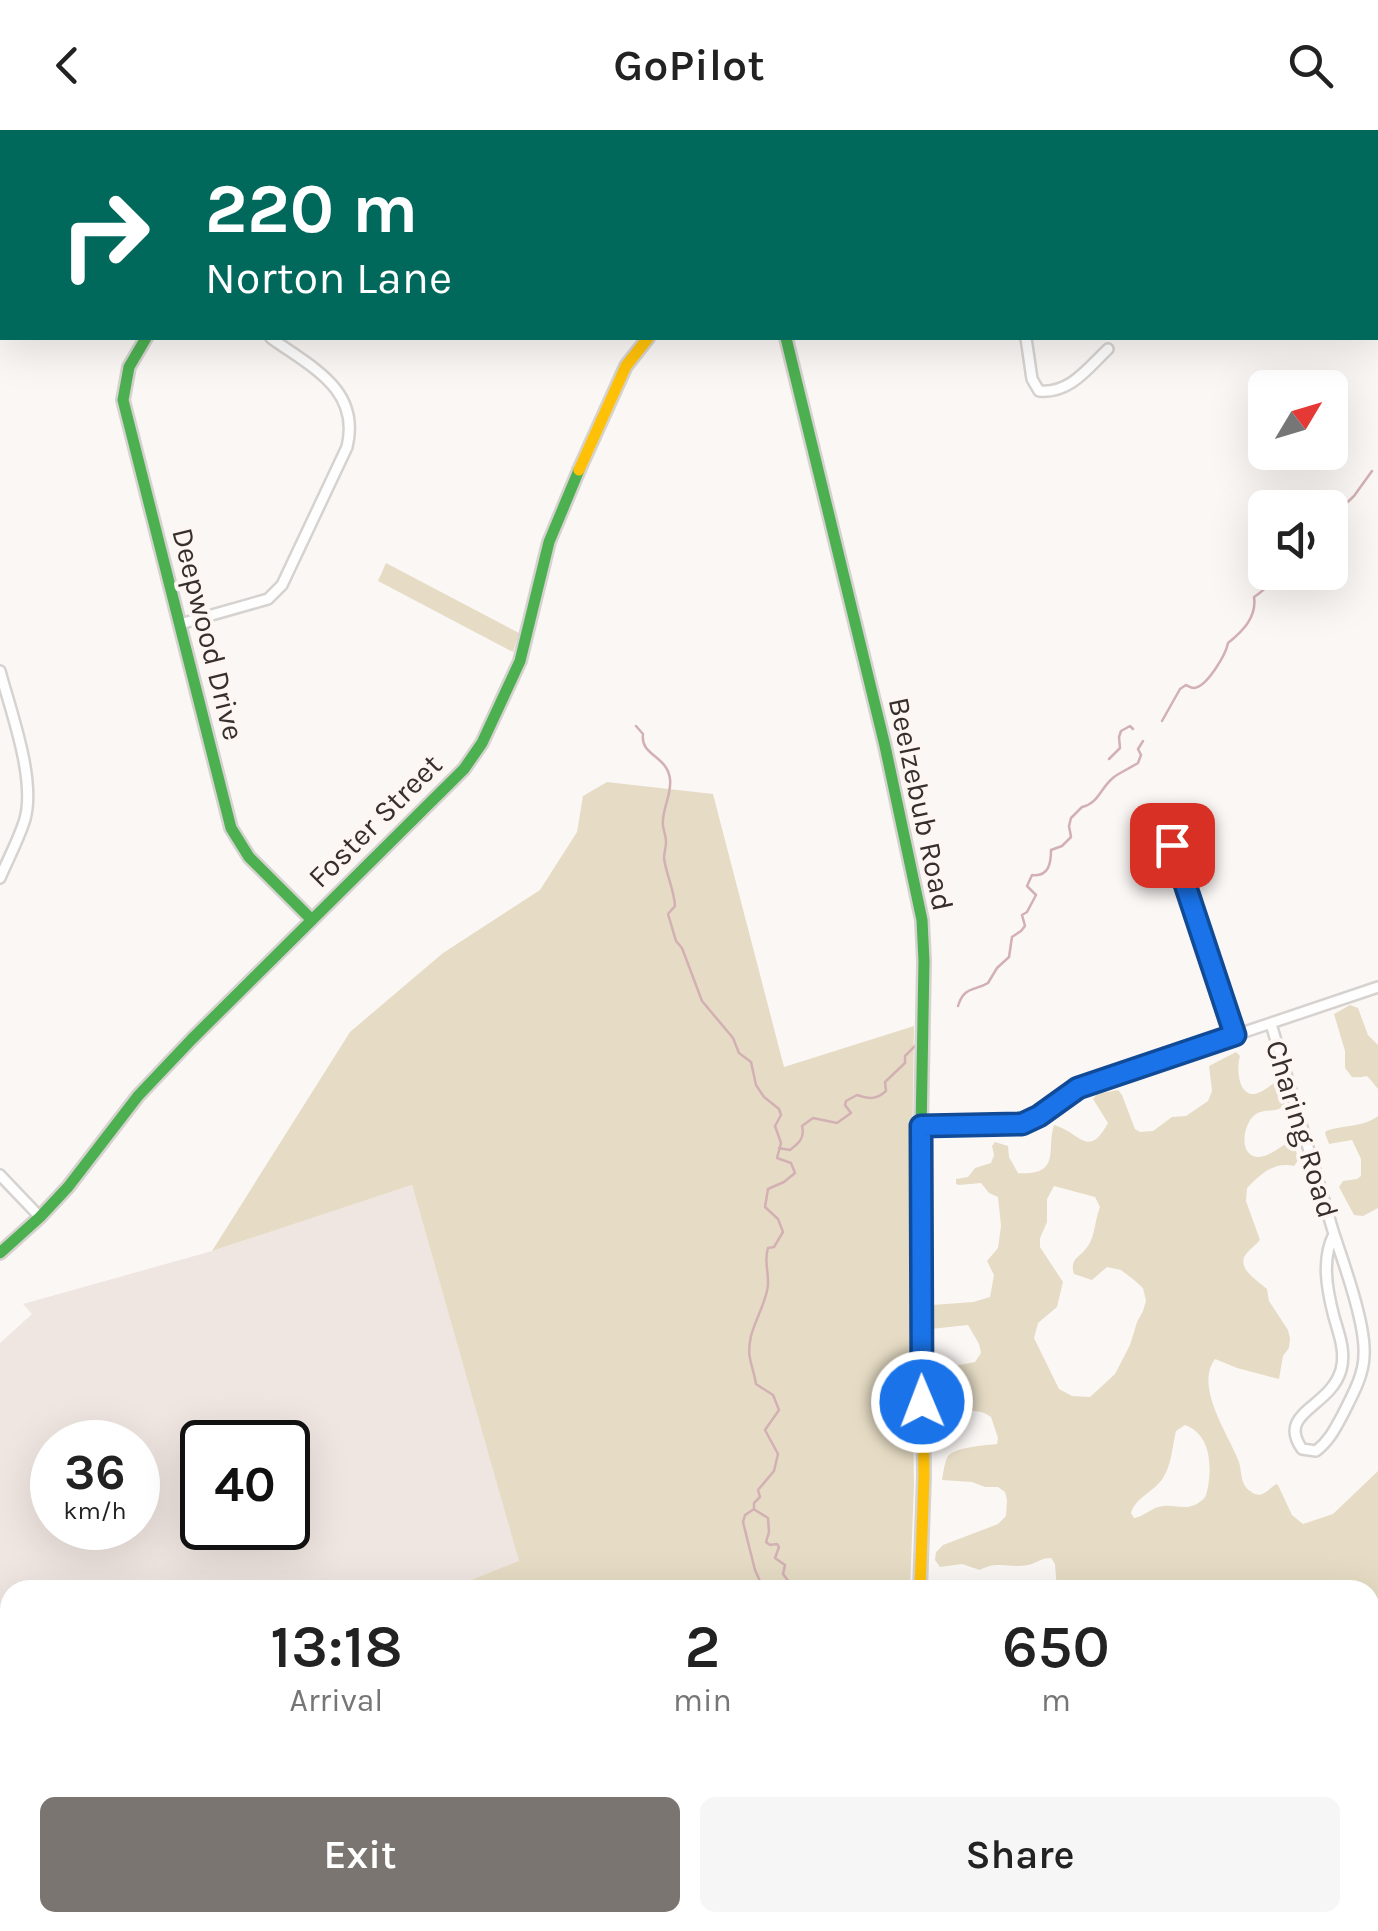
<!DOCTYPE html>
<html lang="en">
<head>
<meta charset="utf-8">
<style>
	:root { --surface:#fff; --page:#f6f6f6; --text:#222; --muted:#767676; --accent:#7b7572 }
	body { margin:0; font-family:Karla,sans-serif; background:var(--page); color:var(--text); height:100vh; display:flex; flex-direction:column; font-size:38px; white-space:nowrap }
	* { box-sizing:border-box; margin:0 }
	p { font-size:32px; color:var(--muted) }
	.icon { flex:none; width:55px; height:55px; fill:none; stroke:currentColor; stroke-width:2; stroke-linecap:round; stroke-linejoin:round }
	.map { position:relative; flex:1; overflow:hidden }
	.panel { position:absolute; left:0px; top:1450px; width:1380px; height:352px; display:flex; flex-direction:column; background:var(--surface); border-radius:30px 30px 0 0; box-shadow:0 10px 40px #0002 }
	.panel>* { flex:none }
	.top-card { position:absolute; left:0px; top:0px; width:1380px; height:210px; box-shadow:0 10px 40px #0002; background:#00695c; color:#fff; overflow:hidden }
	.needle { width:65px; rotate:52deg }
	.fabs { position:absolute; left:1248px; top:240px; display:grid; gap:20px }
	.fabs a { display:grid; place-items:center; width:100px; height:100px; border-radius:15px; background:var(--surface); box-shadow:0 10px 40px #0002; font-size:50px }
	.speed { position:absolute; left:30px; top:1290px; display:flex; gap:20px; font-size:50px; font-weight:700; text-align:center }
	.speed>* { display:grid; place-content:center; width:130px; height:130px; border-radius:50%; background:var(--surface); box-shadow:0 10px 40px #0002; line-height:1 }
	.speed small { font-size:25px; font-weight:400 }
	.speed .limit { border:5px solid #111; border-radius:15px; background:#fff; color:#111 }
	.pin { position:absolute; display:grid; place-items:center; width:85px; height:85px; color:#fff; margin:-42px; border-radius:20px; box-shadow:0 5px 15px #0006 }
	.me { position:absolute; width:110px; margin:-55px; rotate:359deg; stroke-linejoin:round; filter:drop-shadow(0 0 8px #0008) }
	.turn { display:flex; align-items:center; gap:35px; height:210px; padding:0 40px; font-size:45px }
	.turn .icon { width:130px; height:130px; stroke-width:2.5 }
	.turn b { display:block; font-size:70px; line-height:85px }
	.eta { display:flex; justify-content:space-evenly; align-items:center; height:170px; text-align:center }
	.eta b { font-size:60px; font-weight:600; line-height:70px }
	.cta { display:flex; gap:20px; margin-top:auto; padding:20px 40px }
	.cta a { flex:1; height:115px; border-radius:15px; background:var(--accent); color:#fff; font-size:40px; font-weight:600; line-height:115px; text-align:center }
	.cta a+a { background:var(--page); color:var(--text) }
	header { display:flex; justify-content:space-between; align-items:center; height:130px; padding:0 40px; background:var(--surface); font-size:45px; font-weight:600 }
	.map>svg:first-child { display:block }
</style>
</head>
<body>
<header><svg class="icon" aria-label="back" viewBox="0 0 24 24"><path d="M15 5l-7 7 7 7"/></svg>GoPilot<svg class="icon" aria-label="search" viewBox="0 0 24 24"><circle cx="10" cy="10" r="6"/><path d="M15 15l6 6"/></svg></header>
<div class="map">
<svg width="1378" height="1801" viewBox="0 0 1378 1801">
	<rect width="100%" height="100%" fill="#fbf7f5"/>
	<path fill="#f0e6e1" fill-rule="evenodd" d="M412,1055L520,1432L443,1460H10V1792L118,1793L90,1801H0V1213L32,1184L23,1174L212,1121ZM52,1312H138V1398H52ZM202,1312H288V1398H202Z"/>
	<path fill="#e6dcc5" fill-rule="evenodd" d="M386,433L519,503L513,522L378,451Z
		M607,652L713,664L784,937L914,896L911,1101L914,1355L910,1460H473L471,1450L519,1431L412,1055L212,1121L350,902L443,823L540,760L577,702L583,666Z
		M1350,875L1358,878L1368,905L1378,915V959C1362,939 1371,949 1352,947L1345,938V921L1334,884Z
		M1236,922L1240,926C1237,936 1237,962 1252,964C1260,965 1269,956 1276,952L1282,958L1285,974C1275,985 1268,977 1256,984C1245,991 1238,1019 1253,1026C1265,1031 1279,1017 1289,1012L1294,1016L1299,1029L1294,1036C1274,1031 1260,1045 1247,1058L1246,1071L1260,1110C1256,1115 1251,1118 1247,1123C1234,1137 1258,1151 1267,1159L1269,1171L1288,1200L1290,1208L1289,1218L1283,1226L1279,1249L1237,1238L1215,1229C1194,1257 1229,1305 1239,1332C1242,1342 1240,1354 1250,1361C1262,1370 1266,1361 1276,1354L1278,1355L1292,1385L1303,1394L1333,1384L1378,1341V1801H1047L1045,1793L1370,1792V1460H1057L1055,1434L1051,1428C1041,1428 1037,1433 1028,1435C1009,1439 998,1430 980,1440L962,1434L940,1437L935,1430L936,1422L943,1415L998,1394L1006,1386L1007,1370L1005,1362L998,1357H985L972,1352L942,1350C943,1344 945,1330 948,1326C955,1317 987,1315 997,1314L998,1308L991,1287C978,1277 958,1279 949,1292H934L929,1275L933,1236L944,1238L975,1232L981,1223L979,1214L968,1195L931,1199L929,1178L932,1175L973,1172L990,1167L994,1145L987,1131L998,1118L1001,1096L998,1067L989,1063L981,1053L959,1055L956,1054V1049L968,1047L975,1038L991,1033L994,1025L992,1016L995,1012L1008,1016L1009,1027L1018,1043C1062,1046 1046,1019 1054,995C1080,1002 1088,1030 1108,993L1093,969L1097,964L1118,960L1122,965L1135,999L1140,1002L1153,1001L1172,987L1186,986L1208,971L1212,961L1209,936ZM1054,1056L1095,1067L1100,1077C1095,1089 1095,1106 1088,1116C1080,1128 1069,1128 1074,1144L1092,1150L1107,1137L1121,1140L1134,1150L1143,1158L1146,1171L1143,1181L1137,1192L1130,1215L1115,1244L1090,1267L1072,1266L1059,1259L1034,1208L1038,1193L1057,1177L1063,1152L1040,1117V1108L1047,1092V1069ZM1185,1295C1210,1304 1212,1334 1208,1357C1206,1364 1207,1367 1201,1371C1187,1382 1177,1374 1163,1376C1152,1377 1145,1386 1134,1388L1131,1383C1136,1367 1154,1362 1163,1348C1172,1334 1172,1317 1176,1301Z
		M1378,986V1078L1363,1086L1354,1085L1339,1057L1343,1051L1357,1049L1361,1046V1029L1352,1010L1329,1014L1325,1003L1326,1001C1343,995 1364,997 1378,986Z
		M624,1792L627,1801H427L426,1793Z
		M956,1793L958,1801H706L703,1793Z"/>
	<g fill="none" stroke-linecap="round" stroke-linejoin="round">
		<path stroke="#d2b0b3" stroke-width="2.5" d="M1330,389L1354,366L1372,341
			M1162,591L1180,559L1186,555C1188,556 1191,558 1194,558C1207,557 1226,524 1228,513C1243,501 1257,487 1254,467C1265,460 1271,451 1283,446L1284,442
			M636,596L643,604C640,626 667,625 670,649C672,666 661,680 663,696C664,702 666,707 666,712C666,718 664,723 664,728C666,744 674,759 675,776L668,784L676,811L682,818L702,871L733,908L739,923L751,932L756,955L764,967L779,979L781,985L775,996L781,1013L777,1028L791,1033L795,1043L784,1052L768,1059L765,1077L778,1089L783,1102L774,1117L768,1118C764,1131 768,1138 768,1151C769,1166 755,1190 751,1206C746,1229 753,1234 756,1254L773,1265L779,1280L765,1300L778,1324L774,1341L758,1360L760,1367L754,1373V1379L745,1385L743,1392L755,1440L764,1460
			M1109,629L1120,618L1119,607L1121,601L1130,596L1133,599
			M958,876C964,856 975,861 988,853L997,838L1009,827L1012,807L1021,801L1025,796L1022,785L1027,782L1036,765L1027,756L1032,745C1049,747 1051,733 1051,720L1062,716L1071,707L1069,696L1071,688L1082,677C1099,673 1100,658 1114,647C1121,642 1130,638 1138,633L1141,625L1138,619L1143,611
			M779,1018L790,1020C799,1013 805,1008 802,996L813,988L837,993L851,983L845,975L846,971L857,965C869,969 876,970 886,961L885,952L905,933V926L915,916
			M755,1380L768,1388L769,1402L766,1412L770,1415L777,1414L779,1417L775,1428L785,1435L783,1444L795,1460
			M1370,1736L1378,1741
			M768,1792L776,1801
			M1232,1801L1233,1794"/>
		<defs>
			<path id="street" d="M117,0V2
				M934,0V2
				M293,2L297,0
				M602,2L606,0
				M0,92L2,91
				M1026,208L1032,249L1039,261C1070,264 1088,238 1108,219
				M180,494L268,469L282,455L347,317C361,259 311,237 271,208
				M0,541C11,582 36,649 25,689C19,709 8,729 0,748
				M1173,715L1235,905
				M1271,894L1334,1104
				M921,996L1022,994L1039,986L1078,958L1378,857
				M0,1045L40,1087
				M1334,1104C1344,1134 1366,1195 1364,1225C1364,1245 1352,1266 1343,1284C1335,1299 1329,1311 1316,1321L1302,1319C1276,1282 1330,1278 1341,1240C1346,1222 1339,1204 1334,1187C1327,1160 1321,1129 1334,1104Z
				M340,1792L341,1801"/>
			<path id="fast" d="M146,208L129,237L123,270L231,698L249,727L311,789
				M786,208L885,616L922,790L924,831L920,1058
				M0,1123L40,1087L68,1057L138,966L192,909L464,639L482,613L520,531L549,412L579,340"/>
			<path id="slow" d="M579,340L626,236L648,208
				M920,1460L924,1346L920,1058
				M965,1792L967,1801"/>
			<path id="jam" d="M737,0V2"/>
		</defs>
		<use href="#street" stroke="#d6d2cf" stroke-width="14"/>
		<use href="#fast" stroke="#d6d2cf" stroke-width="16"/>
		<use href="#slow" stroke="#d6d2cf" stroke-width="16"/>
		<use href="#jam" stroke="#d6d2cf" stroke-width="16"/>
		<use href="#street" stroke="#fefefe" stroke-width="9"/>
		<use href="#fast" stroke="#4caf50" stroke-width="11"/>
		<use href="#slow" stroke="#ffc107" stroke-width="11"/>
		<use href="#jam" stroke="#c62828" stroke-width="11"/>
	</g>
	<g fill="none" stroke-linecap="round" stroke-linejoin="round">
		<defs>
			<path id="route" d="M922,1272L921,996L1022,994L1039,986L1078,958L1235,905L1172,715"/>
		</defs>
		<use href="#route" stroke="#114b97" stroke-width="25"/>
		<use href="#route" stroke="#1a73e8" stroke-width="18"/>
	</g>
	<g text-anchor="middle" dominant-baseline="central" stroke-width="8" stroke-linejoin="round" paint-order="stroke">
		<g font-size="30" fill="#362f2c" stroke="#fdf6f3">
			<text transform="translate(208 504) rotate(76)">Deepwood Drive</text>
			<text transform="translate(921 674) rotate(78)">Beelzebub Road</text>
			<text transform="translate(375 691) rotate(-45)">Foster Street</text>
			<text transform="translate(1302 999) rotate(73)">Charing Road</text>
		</g>
	</g>
</svg>
<div class="fabs">
<a><svg class="needle" viewBox="-14 -14 28 28"><path d="M0-13l5 13h-10z" fill="#e53935"/><path d="M0 13l5-13h-10z" fill="#767676"/></svg></a>
<a><svg class="icon" aria-label="sound" viewBox="0 0 24 24"><path d="M4 9h4l5-4v14l-5-4H4zM17 9q2 3 0 6"/></svg></a>
</div>
<div class="speed"><div>36<small>km/h</small></div><div class="limit">40</div></div>
<div class="pin" style="left:1172px;top:715px;background:#d93025"><svg class="icon" aria-label="arrive" viewBox="0 0 24 24"><path d="M6 21V4h12l-3 4 3 4H6"/></svg></div>
<svg class="me" style="left:922px;top:1272px" viewBox="-20 -20 40 40"><circle r="17" fill="#1a73e8" stroke="#fff" stroke-width="3"/><path d="M0-11L8 9 0 5-8 9z" fill="#fff"/></svg>
<div class="top-card">
<div class="turn"><svg class="icon" aria-label="right" viewBox="0 0 24 24"><path d="M7 20v-9h11M14 6l5 5-5 5"/></svg><div><b>220 m</b>Norton Lane</div></div>
</div>
<section class="panel">
<div class="eta">
<div><b>13:18</b><p>Arrival</p></div>
<div><b>2</b><p>min</p></div>
<div><b>650</b><p>m</p></div>
</div>
<div class="cta"><a>Exit</a><a>Share</a></div>
</section>
</div>
</body>
</html>
